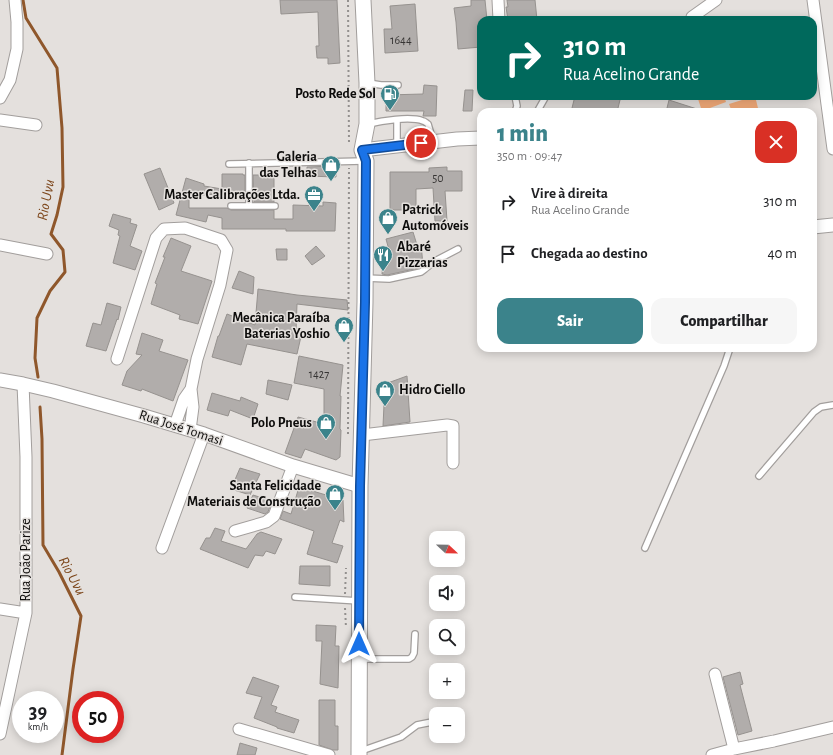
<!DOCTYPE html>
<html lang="pt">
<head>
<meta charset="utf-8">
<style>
	:root { --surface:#fff; --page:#f6f6f6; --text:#202124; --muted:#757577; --accent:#3b838b }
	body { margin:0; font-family:"Alegreya Sans",sans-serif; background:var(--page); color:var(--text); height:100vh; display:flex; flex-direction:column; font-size:15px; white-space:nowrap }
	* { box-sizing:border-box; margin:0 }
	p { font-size:13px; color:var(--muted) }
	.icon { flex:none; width:22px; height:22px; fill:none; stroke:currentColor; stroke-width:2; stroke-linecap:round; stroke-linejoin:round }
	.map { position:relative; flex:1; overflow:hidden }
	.side { position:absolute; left:477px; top:108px; width:340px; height:244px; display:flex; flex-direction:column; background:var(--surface); border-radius:12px; box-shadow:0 2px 10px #0003 }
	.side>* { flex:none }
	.top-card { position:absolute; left:477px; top:16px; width:340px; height:84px; border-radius:12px; box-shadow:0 2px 10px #0003; background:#00695c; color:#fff; overflow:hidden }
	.needle { width:26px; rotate:112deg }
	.buttons { position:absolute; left:429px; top:531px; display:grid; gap:8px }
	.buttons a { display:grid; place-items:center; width:36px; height:36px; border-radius:8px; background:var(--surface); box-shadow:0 2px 10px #0003; font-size:20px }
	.speed { position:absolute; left:12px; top:691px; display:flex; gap:8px; font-size:20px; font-weight:700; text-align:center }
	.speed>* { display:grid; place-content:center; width:52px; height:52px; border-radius:50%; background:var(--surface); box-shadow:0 2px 10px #0003; line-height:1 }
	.speed small { font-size:10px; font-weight:400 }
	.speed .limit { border:6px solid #d22; background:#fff; color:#111 }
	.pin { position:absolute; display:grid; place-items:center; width:34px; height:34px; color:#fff; margin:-17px; border:2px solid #fff; border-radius:50%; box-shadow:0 1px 4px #0007 }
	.me { position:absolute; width:44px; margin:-22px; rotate:0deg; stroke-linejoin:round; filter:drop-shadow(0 0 3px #0008) }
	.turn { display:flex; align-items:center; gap:14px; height:84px; padding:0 20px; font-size:18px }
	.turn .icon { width:52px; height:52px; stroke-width:2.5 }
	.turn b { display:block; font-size:28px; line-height:34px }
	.round { display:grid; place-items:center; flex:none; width:42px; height:42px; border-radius:12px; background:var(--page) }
	.head { display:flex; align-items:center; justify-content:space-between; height:68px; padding:0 20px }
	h1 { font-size:24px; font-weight:800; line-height:30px; color:var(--accent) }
	.primary-button { display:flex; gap:8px; margin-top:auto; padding:8px 20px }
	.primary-button a { flex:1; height:46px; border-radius:12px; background:var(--accent); color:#fff; font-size:16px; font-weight:800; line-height:46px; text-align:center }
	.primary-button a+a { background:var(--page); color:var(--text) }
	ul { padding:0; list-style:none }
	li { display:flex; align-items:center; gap:12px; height:52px; padding:0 20px }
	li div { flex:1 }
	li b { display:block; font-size:15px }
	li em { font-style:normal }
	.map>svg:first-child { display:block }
</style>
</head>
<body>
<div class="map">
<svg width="833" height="755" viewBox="0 0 833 755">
	<rect width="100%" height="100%" fill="#e4e0dd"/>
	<path fill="#f3ab79" d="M697,96H724L726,102L702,111Z
		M755,96L759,112H732L729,104Z"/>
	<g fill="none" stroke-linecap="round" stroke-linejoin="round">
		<path stroke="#8f572b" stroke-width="3" d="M23,0L26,18L57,68L62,128L63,187L57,215L51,234L63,250L65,272L50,291L37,318L35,358L38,377
			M40,407L42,439L43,545L59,572L81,616L73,669L62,755"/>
	</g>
	<path fill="#b1adab" stroke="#96928f" d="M280,0H337L340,63L328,64V58H317L316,46H319L318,12L281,14Z
		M471,0H485L487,20H481V47L458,49L456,22L454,8L471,6Z
		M507,0H535L537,20H508L506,7H508Z
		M415,4L418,51L385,53L384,29H392L390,6Z
		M424,85L437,86L436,116H423L424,111H386V95L423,94Z
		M465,90H473L472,111H463Z
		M575,96H621L617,112H606L597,110V112H571Z
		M669,100L700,110V112H666Z
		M336,166V177L307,176V167Z
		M447,167V171H462V191H445L447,221H435L433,188L416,189V210H390V172H429V168Z
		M160,168L174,203L159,210L144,174Z
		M222,174H243V175H245V192L189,196V208H227L231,210H274V219H293V205L323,206V202L336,203L335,231H286V229H222V218L208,215L206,222L176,215L186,178L204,184V186L222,189Z
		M253,175H274V202H254Z
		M113,214L131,219L130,223L137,225L130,246L142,251L135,270L113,263L120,236L118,235L119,230L109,226Z
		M413,232L417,245L421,244L423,265L419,268L387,275L382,274L384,251L389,250L386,239Z
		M171,238L191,246L181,271L212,281L198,324L179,319L180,315L151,304L157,284L155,283L165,257H163Z
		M316,246L325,256L312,265L305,256Z
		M276,249H287V260H277Z
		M239,271L254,277L253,294L232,288Z
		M258,289L297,295L347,300L348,310L297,304L296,331L302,332L297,354L247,344L241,365L212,357L218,336H219L227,314L255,325Z
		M107,303L121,307L118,320L117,319L106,351L86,346L93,323L101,325Z
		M142,333L163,340L159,351L188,360L173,401L142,389L141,391L122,385L127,371L142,355L136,354Z
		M299,356L343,365L340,396H341L340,429L341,430L340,457L336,460L305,449L301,458L285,453L298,417L324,424V389L294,383Z
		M407,376L410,422L383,426L385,384Z
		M268,380L292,385L288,400L266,394Z
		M212,393L240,401L241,397L258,404L253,419L230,410L228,416L207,410Z
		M240,468L260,474L250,495L231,489Z
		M299,487L343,500L344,522L340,520L332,543L343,546L337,563L307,554L314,531L280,519L283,511L291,514Z
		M253,495L272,501L268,512L265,514L247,508Z
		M215,528L225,531L221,541L246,549L257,534L261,532L282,539L275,554L266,551L263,556L255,555L248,568L200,549L206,538H210Z
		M300,566H330V586L299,584Z
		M316,625L336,626L335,646H339L338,688L320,684L322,641H316Z
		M740,672L743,684L740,685L752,731L738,735L723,677Z
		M253,677L279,686L271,705L277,707L275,712L299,720L294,733L277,728V727L254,718L262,697L246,693Z
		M319,700H335V726H338V750H333L319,745Z
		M240,743L257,748L255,755H237Z"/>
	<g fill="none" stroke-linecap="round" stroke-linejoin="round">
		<defs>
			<path id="service" d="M368,83L381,85H398
				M515,96L517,106L515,112
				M537,112L546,96
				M368,124C381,121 410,116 423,121C425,121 426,123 428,124L433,141
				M397,146V120
				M249,163V206
				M229,164L364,161
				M231,206H275
				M365,278L389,279L421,272L425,269L435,261L458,249
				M759,476L814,412L821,407L833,405
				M645,548L724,366L730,348
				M295,597L359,601
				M360,659H409L412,657L414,653L415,634
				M361,751L401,737L417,725L432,722H436"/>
			<path id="minor" d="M498,0L499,20
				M813,0L833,149
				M692,17L716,0
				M0,98L10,80L17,49V22L15,0
				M0,120L36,125
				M0,245L47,254
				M117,359L156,238L164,229L185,228L221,240L227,250L220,285L197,359L191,389L193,407L190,430
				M175,425L184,399L191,389
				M362,435L447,425L453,426V463
				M235,531L266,522L274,516L293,466
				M162,548L204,434
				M0,609L26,613
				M715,674L734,749
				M239,729L329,755
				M0,734L26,613V457L23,384
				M712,755L734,749L774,741L833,727"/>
			<path id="tertiary" d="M362,150L457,139L481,138
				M813,227L833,225
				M0,380L23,384L53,391L144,416L204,434L293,466L360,486"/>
			<path id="secondary" d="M359,755L360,486L365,302L366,161L362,150L367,124V83L363,0"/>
		</defs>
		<use href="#service" stroke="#a29e9c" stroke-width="8"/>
		<use href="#minor" stroke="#a29e9c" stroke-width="13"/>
		<use href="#tertiary" stroke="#a29e9c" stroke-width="15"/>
		<use href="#secondary" stroke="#a29e9c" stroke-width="17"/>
		<path stroke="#93908e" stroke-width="2" stroke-dasharray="2 3" stroke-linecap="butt" d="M348,0L349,144
			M348,434L349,168
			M345,594L346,568
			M345,608L346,628"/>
		<use href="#service" stroke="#fff" stroke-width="5.5"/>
		<use href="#minor" stroke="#fff" stroke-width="11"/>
		<use href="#tertiary" stroke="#fff" stroke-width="13"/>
		<use href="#secondary" stroke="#fff" stroke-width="15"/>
	</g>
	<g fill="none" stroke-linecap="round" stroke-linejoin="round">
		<defs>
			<path id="route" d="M359,644L360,486L365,302L366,161L362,150L421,143"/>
		</defs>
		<use href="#route" stroke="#114b97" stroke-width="10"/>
		<use href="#route" stroke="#1a73e8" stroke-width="7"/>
	</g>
	<defs>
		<symbol id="fuel-pin" viewBox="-11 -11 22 30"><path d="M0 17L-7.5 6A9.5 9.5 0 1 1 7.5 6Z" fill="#3b838b" stroke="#e4e0dd"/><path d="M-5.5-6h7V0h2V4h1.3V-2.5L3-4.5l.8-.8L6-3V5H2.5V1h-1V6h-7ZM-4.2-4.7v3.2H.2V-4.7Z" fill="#fff"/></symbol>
		<symbol id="shop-pin" viewBox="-11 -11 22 30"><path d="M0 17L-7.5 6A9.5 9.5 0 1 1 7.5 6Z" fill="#3b838b" stroke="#e4e0dd"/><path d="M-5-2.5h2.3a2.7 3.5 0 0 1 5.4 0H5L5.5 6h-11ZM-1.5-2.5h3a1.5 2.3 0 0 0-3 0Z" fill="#fff"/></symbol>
		<symbol id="office-pin" viewBox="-11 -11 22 30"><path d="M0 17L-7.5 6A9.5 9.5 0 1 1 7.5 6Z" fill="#3b838b" stroke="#e4e0dd"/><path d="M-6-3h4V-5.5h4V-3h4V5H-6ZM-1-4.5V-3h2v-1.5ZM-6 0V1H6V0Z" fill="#fff"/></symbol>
		<symbol id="restaurant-pin" viewBox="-11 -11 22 30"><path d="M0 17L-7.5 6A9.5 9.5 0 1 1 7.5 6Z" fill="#3b838b" stroke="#e4e0dd"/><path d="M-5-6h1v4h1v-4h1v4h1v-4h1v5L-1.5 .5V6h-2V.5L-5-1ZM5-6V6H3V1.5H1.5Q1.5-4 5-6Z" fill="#fff"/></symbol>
	</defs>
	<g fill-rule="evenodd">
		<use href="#fuel-pin" x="379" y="83" width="22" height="30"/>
		<use href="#shop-pin" x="320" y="154" width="22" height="30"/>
		<use href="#office-pin" x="303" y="184" width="22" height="30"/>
		<use href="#shop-pin" x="377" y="207" width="22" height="30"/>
		<use href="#restaurant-pin" x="372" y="244" width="22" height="30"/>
		<use href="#shop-pin" x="333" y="315" width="22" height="30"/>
		<use href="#shop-pin" x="374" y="379" width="22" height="30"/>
		<use href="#shop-pin" x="315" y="412" width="22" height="30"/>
		<use href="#shop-pin" x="324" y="483" width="22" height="30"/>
	</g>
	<g text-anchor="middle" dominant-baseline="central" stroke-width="3" stroke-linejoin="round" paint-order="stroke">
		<g font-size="12" fill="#363433">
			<text x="401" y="40">1644</text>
			<text x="438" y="178">50</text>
			<text x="319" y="374">1427</text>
		</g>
		<g font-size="14" font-weight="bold" fill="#0d0c0b" stroke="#e4e0dd" text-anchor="end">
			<text x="376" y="94">Posto Rede Sol</text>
			<text x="317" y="157">Galeria<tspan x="317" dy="16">das Telhas</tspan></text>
			<text x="300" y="195">Master Calibrações Ltda.</text>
			<text x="402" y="210" text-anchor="start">Patrick<tspan x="402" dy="16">Automóveis</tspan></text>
			<text x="397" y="247" text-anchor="start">Abaré<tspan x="397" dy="16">Pizzarias</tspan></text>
			<text x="330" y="318">Mecânica Paraíba<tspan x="330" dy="16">Baterias Yoshio</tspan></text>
			<text x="399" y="390" text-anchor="start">Hidro Ciello</text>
			<text x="312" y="423">Polo Pneus</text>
			<text x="321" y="486">Santa Felicidade<tspan x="321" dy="16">Materiais de Construção</tspan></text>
		</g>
		<g font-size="14" fill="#0d0c0b" stroke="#e4e0dd">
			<text transform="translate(181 428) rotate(18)">Rua José Tomasi</text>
			<text transform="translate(26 560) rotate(-90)">Rua João Parize</text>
		</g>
		<g font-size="15" font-style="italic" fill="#7c4519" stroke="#e4e0dd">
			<text transform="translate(46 200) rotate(-79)">Rio Uvu</text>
			<text transform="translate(72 576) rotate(62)">Rio Uvu</text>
		</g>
	</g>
</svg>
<div class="buttons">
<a><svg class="needle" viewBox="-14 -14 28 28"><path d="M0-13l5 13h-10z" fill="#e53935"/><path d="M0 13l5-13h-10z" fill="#757577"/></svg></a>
<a><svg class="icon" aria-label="sound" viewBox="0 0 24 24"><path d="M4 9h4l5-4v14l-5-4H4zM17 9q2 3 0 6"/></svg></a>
<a><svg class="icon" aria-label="search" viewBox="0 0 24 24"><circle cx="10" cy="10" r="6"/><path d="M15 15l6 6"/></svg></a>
<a>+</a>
<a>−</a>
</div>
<div class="speed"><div>39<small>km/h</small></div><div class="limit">50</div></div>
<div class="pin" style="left:421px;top:143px;background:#d93025"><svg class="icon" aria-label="arrive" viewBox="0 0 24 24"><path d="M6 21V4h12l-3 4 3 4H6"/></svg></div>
<svg class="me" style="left:359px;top:644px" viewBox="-20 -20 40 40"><path d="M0-17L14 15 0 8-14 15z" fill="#1a73e8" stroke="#fff" stroke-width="4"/></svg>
<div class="top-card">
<div class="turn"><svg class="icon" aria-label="right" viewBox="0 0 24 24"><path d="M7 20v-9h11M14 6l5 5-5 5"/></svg><div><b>310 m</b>Rua Acelino Grande</div></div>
</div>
<section class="side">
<div class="head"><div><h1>1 min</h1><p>350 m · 09:47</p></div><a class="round" style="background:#d93025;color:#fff"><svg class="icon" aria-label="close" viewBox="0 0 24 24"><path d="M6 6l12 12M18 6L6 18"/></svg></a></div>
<ul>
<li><svg class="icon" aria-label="right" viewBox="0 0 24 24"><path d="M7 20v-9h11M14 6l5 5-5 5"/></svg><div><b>Vire à direita</b><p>Rua Acelino Grande</p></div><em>310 m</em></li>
<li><svg class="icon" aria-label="arrive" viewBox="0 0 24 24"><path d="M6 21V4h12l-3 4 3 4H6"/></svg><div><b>Chegada ao destino</b></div><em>40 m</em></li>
</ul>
<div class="primary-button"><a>Sair</a><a>Compartilhar</a></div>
</section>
</div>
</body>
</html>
